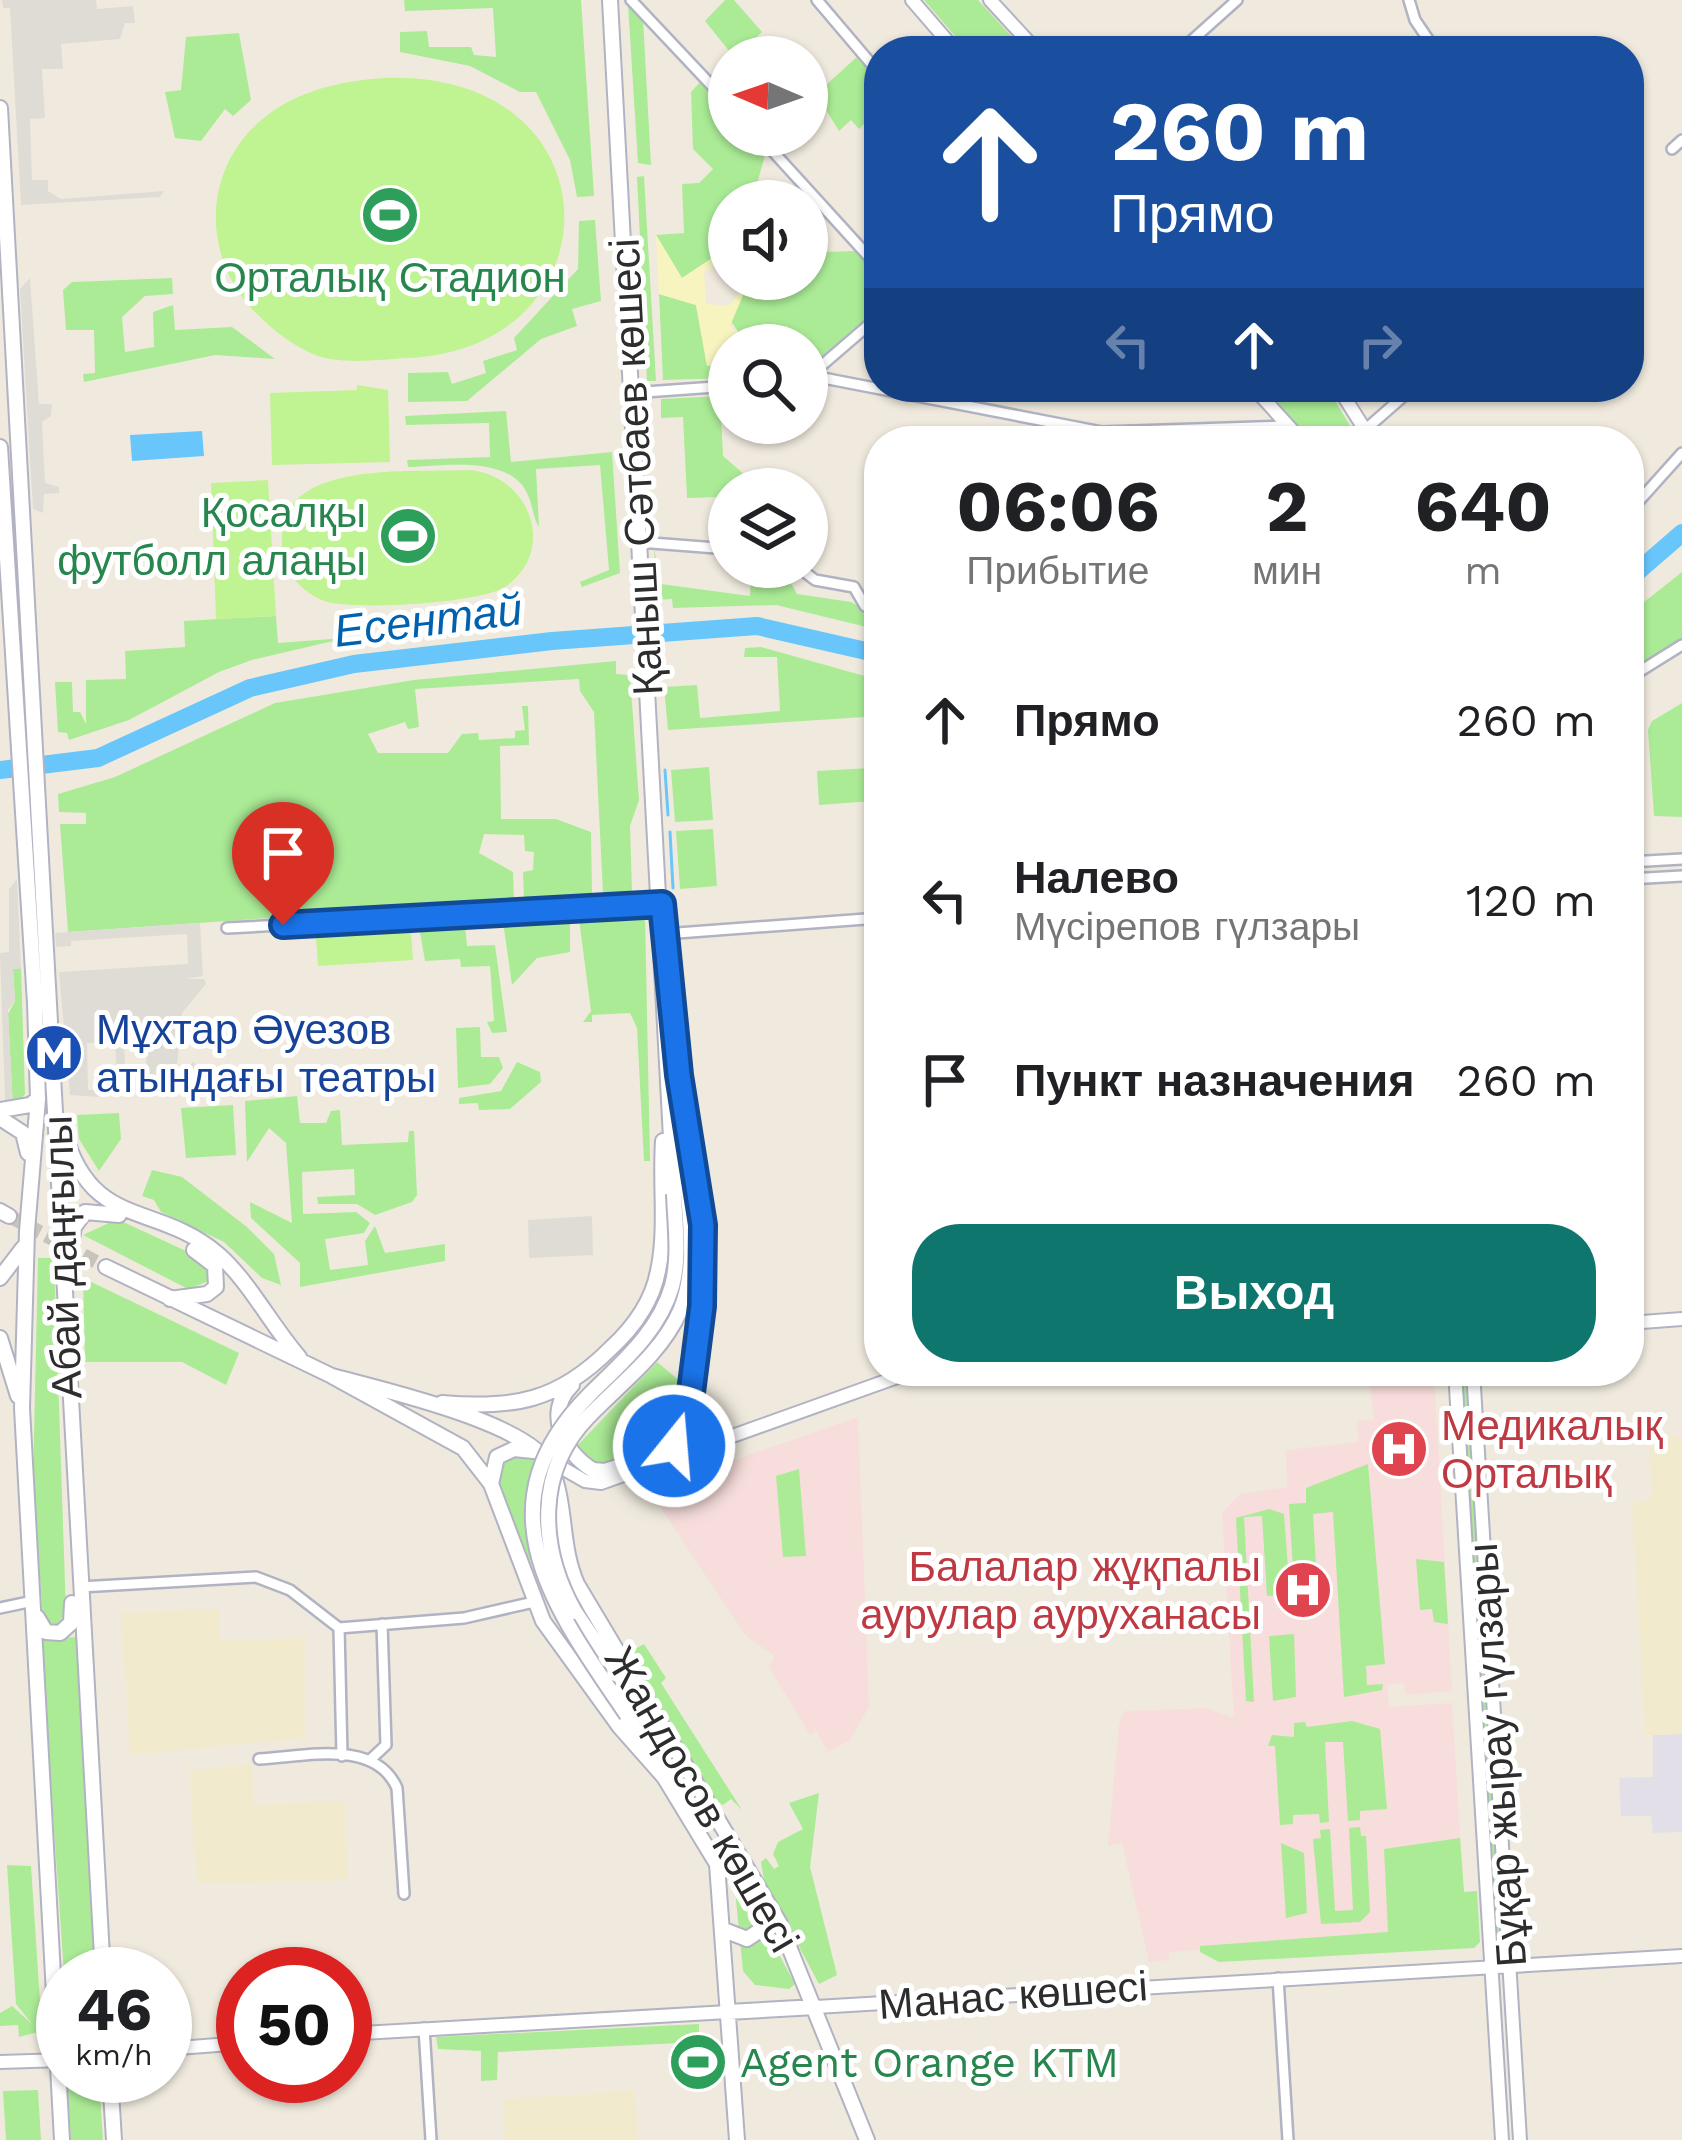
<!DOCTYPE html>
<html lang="ru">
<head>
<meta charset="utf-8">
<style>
	:root { --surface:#fff; --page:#f2f2f2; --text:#202124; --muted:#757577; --accent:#0f766e }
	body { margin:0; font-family:"Work Sans",sans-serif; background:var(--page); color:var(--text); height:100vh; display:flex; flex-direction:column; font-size:45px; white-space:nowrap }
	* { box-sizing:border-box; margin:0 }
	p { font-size:39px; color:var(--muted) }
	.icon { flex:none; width:66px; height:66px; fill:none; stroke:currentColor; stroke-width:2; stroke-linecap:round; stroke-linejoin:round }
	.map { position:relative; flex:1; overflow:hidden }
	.panel { position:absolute; left:864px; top:426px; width:780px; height:960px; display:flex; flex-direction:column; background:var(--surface); border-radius:48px; box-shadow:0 3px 9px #0004 }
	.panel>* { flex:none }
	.guide { position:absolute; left:864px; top:36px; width:780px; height:366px; border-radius:48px; box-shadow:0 3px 9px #0004; background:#1a4fa0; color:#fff; overflow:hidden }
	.needle { width:78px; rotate:272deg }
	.controls { position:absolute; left:708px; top:36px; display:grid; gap:24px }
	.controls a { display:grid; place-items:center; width:120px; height:120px; border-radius:50%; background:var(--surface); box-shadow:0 3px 9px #0004; font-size:60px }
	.speed { position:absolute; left:36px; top:1947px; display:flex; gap:24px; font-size:60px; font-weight:700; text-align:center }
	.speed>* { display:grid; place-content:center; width:156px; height:156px; border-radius:50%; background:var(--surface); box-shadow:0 3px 9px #0004; line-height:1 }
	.speed small { font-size:30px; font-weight:400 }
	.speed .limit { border:18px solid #d22; background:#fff; color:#111 }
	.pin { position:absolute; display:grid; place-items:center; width:102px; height:102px; color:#fff; margin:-123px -51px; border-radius:50% 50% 50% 0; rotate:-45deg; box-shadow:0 0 12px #0007 }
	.pin .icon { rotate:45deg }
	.me { position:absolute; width:132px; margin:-66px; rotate:17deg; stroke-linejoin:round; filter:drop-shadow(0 0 9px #0008) }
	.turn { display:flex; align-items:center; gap:42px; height:252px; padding:0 48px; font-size:54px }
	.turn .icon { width:156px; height:156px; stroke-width:2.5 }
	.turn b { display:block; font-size:84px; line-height:102px }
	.lanes { display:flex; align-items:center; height:114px; padding:0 48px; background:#0003; justify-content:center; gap:60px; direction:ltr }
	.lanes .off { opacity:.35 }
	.eta { display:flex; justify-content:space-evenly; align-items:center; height:204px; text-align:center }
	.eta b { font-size:72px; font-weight:700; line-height:84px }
	.button { display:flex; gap:24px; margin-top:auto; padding:24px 48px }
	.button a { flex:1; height:138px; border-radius:48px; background:var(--accent); color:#fff; font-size:48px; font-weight:700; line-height:138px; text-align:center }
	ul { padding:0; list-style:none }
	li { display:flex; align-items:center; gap:36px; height:180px; padding:0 48px }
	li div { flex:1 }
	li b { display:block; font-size:45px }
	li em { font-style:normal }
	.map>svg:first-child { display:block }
</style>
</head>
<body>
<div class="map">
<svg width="1682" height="2140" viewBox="0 0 1682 2140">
	<rect width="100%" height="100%" fill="#f0eade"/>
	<path fill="#e2dfe8" d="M1682,1734V1832L1653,1833L1651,1816H1621L1619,1778L1653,1777V1735Z"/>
	<path fill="#f2eacd" d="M1682,1436V1734L1645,1735L1632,1502L1652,1500L1649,1438Z
		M220,1609L219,1640L305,1638L306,1738L130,1755L121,1613Z
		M252,1764L254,1805L345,1801L348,1880L197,1884L189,1770Z
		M635,2090L638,2140H505L503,2100Z"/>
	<path fill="#f7dddb" d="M1368,1371H1434L1452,1691L1405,1695L1404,1683L1387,1685L1389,1707L1452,1703L1467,1943L1213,1949L1169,1952V1960L1149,1962L1122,1843L1108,1846L1119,1724L1124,1711L1207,1708L1234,1718L1222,1513L1240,1494L1287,1487L1286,1450L1358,1442L1357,1421L1374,1419Z
		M858,1417L869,1707L850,1740L828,1752L816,1731L810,1735L769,1667L775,1656L746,1636L649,1490Z"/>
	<path fill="#abeb96" d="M404,0H581L594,196L577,197L570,160L536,92H520L470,66L400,52V32L427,31L429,47H471L474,55L496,57L493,8L405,11Z
		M725,0H734L762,32L734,57L705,21Z
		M924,0H978L1025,51H968Z
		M628,5L643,18L651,165L638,163Z
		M239,33L251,100L233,116L225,109L201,141L175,138L165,92L181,90L186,37Z
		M859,55L879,78V110L859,129L851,120L839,131L816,94Z
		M700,82L729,113V135H749L766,152L752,201H729V247L682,278L656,235L684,233L682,184L699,183L713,169L693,149L691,92Z
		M644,176L656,381H647L637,177Z
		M595,220L601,301L572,309L577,326L541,339L467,401L408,402V373L448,372L452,384L486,373L483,361L517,350L514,338L578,269L579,221Z
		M807,241L818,252L857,251L879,275V307L807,369V345H788L789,338L740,334L730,320L750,279H807Z
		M172,278L173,294L145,296L122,317L125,352L154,347L153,312L173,305L175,330L232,327L275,359L215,355L84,382L83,374L95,373L94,330H66L63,290L72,282Z
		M659,294L696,305L707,365L729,364V378L663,380Z
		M1264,387H1327L1359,441H1312Z
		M720,396L723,456L746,476L747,489H729V524H722L720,497L687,498L683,417L661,418V399Z
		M506,411L511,462L612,452L620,573L582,587L580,582L609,570L600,465L536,469L539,527C532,516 533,503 526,491C507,455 441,466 408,467L407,460L490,457L489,423L406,425L405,416Z
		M654,548L661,584L750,596L751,570L746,567H782L797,594L851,602L879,617V630L776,605L673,608L672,599L657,600Z
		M1682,572V641L1629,676V614Z
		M276,616L278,643L410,633L329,642L252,660L219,672L129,720L69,740L67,733L58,732L55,682H72L73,712H80L86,724V680L126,679L125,651L185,647L184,621Z
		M761,647L879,680V716L668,730L664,687L697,685L700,718L780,711L777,657H744L745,648Z
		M616,661V674L630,675L639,800L630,826L632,891L603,893L594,712L580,691L579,679L415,689L419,727L408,729L405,722L368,734L378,753H448L462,734L478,733L479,740L515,738V731L525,730L522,706H528L529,745L500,746L501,819H556L591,832L592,896L524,901L523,872L533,870L534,852L525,851L524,835L484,834L479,853L513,872L514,901L68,932L60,824H86V813L59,812L58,794L115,777L275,703L414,680Z
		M1682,703V817L1654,816L1648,730L1652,721Z
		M709,767L713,820L675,822L671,770Z
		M870,768L872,801L819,805L817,771Z
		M713,829L717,886L680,889L676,831Z
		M645,914L650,1161H644L637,1028L630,1013L592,1015V1022H583L591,1011L579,919Z
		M570,919V952L537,958L512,985L503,922Z
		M465,925L467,946L495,945L507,1032L492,1033L487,1022L494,1021L490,966L461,967L460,959L425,961L419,927Z
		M21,968L25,1094L13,1108L8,1014L15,1001L13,969Z
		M480,1027L481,1057H499L503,1068L490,1084L458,1088L456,1028Z
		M517,1062L540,1072L541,1082L510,1109L479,1110L478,1103L459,1104V1098L501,1091Z
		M297,1096L300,1123H326L331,1111L340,1110L342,1145L408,1142L409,1131H414L417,1195L412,1202L375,1215L357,1204H318L317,1197L355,1195L354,1169L302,1172L303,1214L356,1212L370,1223L364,1233L325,1239L330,1270L368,1265L365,1241L375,1226L385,1253L445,1244V1261L300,1287V1263L251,1218L250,1202L292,1223L286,1143L269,1128L247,1162L245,1101Z
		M233,1105L236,1155L186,1158L181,1108Z
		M119,1113L121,1139L99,1171L79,1139L77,1115Z
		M152,1170L182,1177L247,1227L274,1254L281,1285L262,1278L224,1242L161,1212L154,1200L142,1196Z
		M108,1215L197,1256L208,1264L209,1281L188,1289L83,1235L111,1222Z
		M38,1258H54L66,1613L56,1626L43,1618L33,1480Z
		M83,1278L239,1353L226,1385L182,1362H85Z
		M657,1362L687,1387L676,1435L659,1448L600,1466L575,1448Z
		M1459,1371H1468L1505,1942L1496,1943Z
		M506,1454L535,1456L524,1507L531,1567L494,1475Z
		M1368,1464L1385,1664L1366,1666L1367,1685L1383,1684L1382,1690L1344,1697L1333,1512L1313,1514L1317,1583L1294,1585L1289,1504L1306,1503V1488Z
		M799,1469L806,1556L783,1557L776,1476Z
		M1269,1509L1284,1514L1290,1595L1267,1596L1262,1516L1244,1517L1254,1702L1246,1701L1236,1518Z
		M1416,1559L1444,1562L1448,1624L1434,1622L1432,1609L1420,1610Z
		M1294,1634L1296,1697L1273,1701L1269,1636Z
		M76,1637L95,1974H64L41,1639Z
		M644,1644L666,1678L661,1683L742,1810L731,1799L723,1805L710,1797L622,1656Z
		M1352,1721L1380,1729L1387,1809L1360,1811V1820L1348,1821L1343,1742H1325L1329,1822L1320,1823L1319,1814L1293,1815V1824L1280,1825L1275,1746H1268L1272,1735L1294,1737V1723L1305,1722L1307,1727Z
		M819,1793L810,1867L837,1975L819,1984L764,1881L761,1862L766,1858L774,1869L779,1866L773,1854L778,1842L803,1829L789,1803Z
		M1360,1827L1361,1836H1366L1370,1912L1360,1922L1321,1924L1313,1839L1321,1838L1320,1830L1330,1829L1335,1911L1353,1910L1349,1828Z
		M1460,1838L1464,1892L1477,1891L1480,1942L1474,1948L1219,1962L1200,1952V1946L1388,1932L1384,1849Z
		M1281,1843L1304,1853L1307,1913L1286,1918Z
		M7,1865L31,1866L42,2031L19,2037L18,2025L0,2026V2013L12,2006L32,2024L16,2004Z
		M733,1870L795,1984L789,1989L755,1985L743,1971Z
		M699,2024V2042L498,2052L497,2080L481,2081V2051L438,2049L436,2037Z
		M67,2076H99L103,2140H71Z
		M38,2090L41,2140H6L3,2091Z"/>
	<path fill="#f7f4bf" d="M656,235L682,278L729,247V261L704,271L706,304L729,306L750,279L730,326L740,334L783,330L788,345H729V364L707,366L696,305L659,294Z"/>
	<path fill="#c0f391" d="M385,78C620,70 620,348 409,358C381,359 346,365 318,356C293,347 270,328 252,309C198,250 204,158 273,111C305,89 347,80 385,78Z
		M357,385L388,390L390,462L272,465L270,393L357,390Z
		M468,470C527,473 560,549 505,587C482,603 352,611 324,601C311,596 297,585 290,573C282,559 280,543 283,528C292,460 417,473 468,470Z
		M268,480L276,616L216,619L211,483Z
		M411,931L413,960L318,966L316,937Z"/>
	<path fill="#dfdcd6" d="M2,0H96L97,9L133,6L135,23H125L120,39L61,44L63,69H42L45,118L30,119L32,180H48V191L61,199L164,191L160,197L21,205L10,8H3Z
		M30,278L39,404H52L51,416L42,422L45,483L59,487V493L44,494L43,513L33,509L20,289Z
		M17,879L21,968L13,969L15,1001L8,1010L13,1108L0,1105L5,1101L0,953L9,952V889Z
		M200,923L203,976L186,979H204L206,984L182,1013L177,1065L183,1071L193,1062L208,1073L209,1088L155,1095L148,1091L145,1039L124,1041L126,1092L118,1093L115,1042L87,1043L88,1090H98L99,1097L70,1095L59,972L188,964L187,934L71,941V946L56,947L55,933Z
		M592,1216L593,1255L529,1258L528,1220Z"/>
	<path fill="#68c6fb" d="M202,431L204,456L132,461L130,435Z"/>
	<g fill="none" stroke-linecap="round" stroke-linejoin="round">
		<path stroke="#68c6fb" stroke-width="3" d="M665,770L668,815
			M670,832L673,888"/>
		<path stroke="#68c6fb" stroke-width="18" d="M1629,579L1682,533
			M0,770L98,758L250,688L354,664L552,641L757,626L879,654"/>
		<path stroke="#c9c4bb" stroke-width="14" stroke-dasharray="14 7" stroke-linecap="butt" d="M9,1216L106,1267"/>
		<defs>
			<path id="minor" d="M631,0L729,104
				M817,0L879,73
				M1409,0L1415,20L1436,51
				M1180,51L1237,0
				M758,135L879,268
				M1672,149L1682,140
				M813,376L1102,432L1288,426
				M807,378L879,316
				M631,393L729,386
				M1366,429L1414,387
				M1629,512L1682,453
				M639,542L729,549
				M798,567L815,580L854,587L865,606L879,611
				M1629,678L1682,645
				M1629,862L1682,859
				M1629,879L1682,876
				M227,928L662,904
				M664,934L879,918
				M80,1587L256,1577L290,1590L339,1628L464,1618L534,1602
				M0,1608L33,1601
				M339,1628L342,1756
				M259,1759C303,1757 375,1738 397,1788L404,1894
				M371,1759L386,1745L382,1624
				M1278,1978L1288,2140
				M424,2028L431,2140"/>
			<path id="tertiary" d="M912,0L956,51
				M990,0L1037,51
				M1253,387L1302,441
				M1338,387L1372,441
				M1629,1323L1682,1319
				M1455,1371L1502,2140
				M1473,1371L1520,2140
				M689,1416L721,1439
				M552,1462L585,1481L601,1483L914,1371
				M816,2007L1682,1956
				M345,2034L728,2012
				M165,2049L243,2043
				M0,2062L63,2060"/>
			<path id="secondary" d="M610,0L674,1194
				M0,108C36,730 65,1352 103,1974
				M0,447L35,1003L38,1099L27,1231L22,1408L62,2140
				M669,968L680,1083
				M0,1110L30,1105L38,1099
				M0,1118L23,1133L28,1153
				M64,1132C92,1231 156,1201 218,1254C249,1281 271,1325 299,1357
				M684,1136L688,1193
				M0,1211L9,1216
				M70,1251L74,1227L85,1212L119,1215
				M106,1267L332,1376L463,1448L491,1484L543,1621L619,1726L664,1777
				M0,1278L23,1248
				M170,1299L207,1294L216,1287L215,1266L194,1250
				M0,1338L18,1396
				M332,1376C379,1389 532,1423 551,1468C567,1506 560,1546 577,1584L779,1922L867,2140
				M572,1385C544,1412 563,1452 593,1470L605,1471L669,1450L680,1440L689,1416L702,1306L703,1225L679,1075
				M442,1403C514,1409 558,1401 610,1349C633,1328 652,1303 658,1271C667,1230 660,1184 663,1141
				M491,1484L497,1457L514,1449L533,1451
				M575,1612L660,1736
				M37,1617L46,1632L60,1633L71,1623L72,1603
				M627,1715L646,1748
				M661,1772L717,1864L737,2140
				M724,1930L747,1939L777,1919
				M728,2012L816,2007
				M110,2076L114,2140"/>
		</defs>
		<use href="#minor" stroke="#b2b3c2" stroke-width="14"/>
		<use href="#tertiary" stroke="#b2b3c2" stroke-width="16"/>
		<use href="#secondary" stroke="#b2b3c2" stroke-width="18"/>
		<use href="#minor" stroke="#fff" stroke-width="9"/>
		<use href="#tertiary" stroke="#fff" stroke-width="12"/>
		<use href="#secondary" stroke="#fff" stroke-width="14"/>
		<defs>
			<path id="secondary-bridge" d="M575,1612C539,1548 535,1471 589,1416C621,1383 661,1354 680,1311C696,1274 691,1232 688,1193
				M627,1715C555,1609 477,1508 589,1395C621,1363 659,1332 672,1286C680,1257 675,1224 674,1194"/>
		</defs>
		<use href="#secondary-bridge" stroke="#b2b3c2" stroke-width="18" stroke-linecap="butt"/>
		<use href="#secondary-bridge" stroke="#fff" stroke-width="14"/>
	</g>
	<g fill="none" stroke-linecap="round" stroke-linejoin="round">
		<defs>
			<path id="route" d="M283,925L662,904L679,1075L703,1225L702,1306L688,1416L674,1446"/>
		</defs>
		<use href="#route" stroke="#114b97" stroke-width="30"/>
		<use href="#route" stroke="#1a73e8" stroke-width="21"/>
	</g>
	<defs>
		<symbol id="stadium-disc" viewBox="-11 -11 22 22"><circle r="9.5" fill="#2e9e5b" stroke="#fff"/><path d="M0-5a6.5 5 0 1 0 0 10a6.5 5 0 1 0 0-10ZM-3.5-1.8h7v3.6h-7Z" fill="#fff"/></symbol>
		<symbol id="metro-disc" viewBox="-11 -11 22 22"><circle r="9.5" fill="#1a4fb4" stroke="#fff"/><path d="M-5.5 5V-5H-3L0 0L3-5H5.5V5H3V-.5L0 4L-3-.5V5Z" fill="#fff"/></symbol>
		<symbol id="hospital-disc" viewBox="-11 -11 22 22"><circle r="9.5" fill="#e0444e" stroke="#fff"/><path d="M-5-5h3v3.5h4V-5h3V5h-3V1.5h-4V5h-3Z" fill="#fff"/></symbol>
	</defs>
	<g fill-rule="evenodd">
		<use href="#stadium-disc" x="357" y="182" width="66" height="66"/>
		<use href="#stadium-disc" x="375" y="503" width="66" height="66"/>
		<use href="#metro-disc" x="21" y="1020" width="66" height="66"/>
		<use href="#hospital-disc" x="1366" y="1416" width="66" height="66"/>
		<use href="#hospital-disc" x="1270" y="1557" width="66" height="66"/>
		<use href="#stadium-disc" x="665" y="2029" width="66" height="66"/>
	</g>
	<g text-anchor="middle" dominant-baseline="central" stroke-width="10" stroke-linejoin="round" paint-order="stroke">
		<g font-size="42" fill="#27864d" stroke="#fff">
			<text x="390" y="277">Орталық Стадион</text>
			<text x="366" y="512" text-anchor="end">Қосалқы<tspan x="366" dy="48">футболл алаңы</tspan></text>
			<text x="740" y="2062" text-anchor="start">Agent Orange KTM</text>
		</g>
		<g font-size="42" fill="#2d2d2d" stroke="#fff">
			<text transform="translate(636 467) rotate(-93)">Қаныш Сәтбаев көшесі</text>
			<text transform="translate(62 1257) rotate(-92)">Абай даңғылы</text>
			<text transform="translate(1497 1755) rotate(-94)">Бұқар жырау гүлзары</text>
			<text transform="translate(702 1799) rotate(60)">Жандосов көшесі</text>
			<text transform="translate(1013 1995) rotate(-4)">Манас көшесі</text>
		</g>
		<g font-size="42" fill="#164399" stroke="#fff" text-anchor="start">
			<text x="96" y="1029">Мұхтар Әуезов<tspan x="96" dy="48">атындағы театры</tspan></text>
		</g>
		<g font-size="42" fill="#be3a42" stroke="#fff" text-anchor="start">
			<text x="1441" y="1425">Медикалық<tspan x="1441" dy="48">Орталық</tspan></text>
			<text x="1261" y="1566" text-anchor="end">Балалар жұқпалы<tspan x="1261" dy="48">аурулар ауруханасы</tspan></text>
		</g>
		<g font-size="45" font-style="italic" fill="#0061ae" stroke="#fff">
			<text transform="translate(428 620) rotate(-7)">Есентай</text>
		</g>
	</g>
</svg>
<div class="controls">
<a><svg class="needle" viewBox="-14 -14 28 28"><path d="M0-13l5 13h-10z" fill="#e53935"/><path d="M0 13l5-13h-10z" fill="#757577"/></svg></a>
<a><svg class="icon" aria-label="sound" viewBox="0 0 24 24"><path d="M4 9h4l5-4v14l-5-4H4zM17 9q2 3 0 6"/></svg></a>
<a><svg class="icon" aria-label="search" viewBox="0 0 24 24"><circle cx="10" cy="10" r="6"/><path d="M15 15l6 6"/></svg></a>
<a><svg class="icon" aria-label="layers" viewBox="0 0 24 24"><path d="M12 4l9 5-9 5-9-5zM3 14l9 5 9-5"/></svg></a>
</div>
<div class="speed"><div>46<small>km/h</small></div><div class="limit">50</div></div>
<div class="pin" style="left:283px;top:925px;background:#d93025"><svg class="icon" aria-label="arrive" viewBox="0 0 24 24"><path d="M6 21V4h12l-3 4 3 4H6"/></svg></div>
<svg class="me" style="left:674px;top:1446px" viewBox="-20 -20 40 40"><circle r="17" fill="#1a73e8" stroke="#fff" stroke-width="3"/><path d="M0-11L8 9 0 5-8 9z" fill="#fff"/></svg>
<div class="guide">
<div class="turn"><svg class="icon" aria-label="ahead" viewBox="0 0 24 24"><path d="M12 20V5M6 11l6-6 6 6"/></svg><div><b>260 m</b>Прямо</div></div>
<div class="lanes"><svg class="icon off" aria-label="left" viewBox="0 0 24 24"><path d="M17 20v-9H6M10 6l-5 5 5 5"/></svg><svg class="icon" aria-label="ahead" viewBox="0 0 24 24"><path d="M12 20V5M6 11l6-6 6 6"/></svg><svg class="icon off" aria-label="right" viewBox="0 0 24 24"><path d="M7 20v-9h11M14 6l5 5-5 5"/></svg></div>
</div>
<section class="panel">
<div class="eta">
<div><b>06:06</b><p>Прибытие</p></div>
<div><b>2</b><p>мин</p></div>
<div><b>640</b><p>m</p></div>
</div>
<ul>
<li><svg class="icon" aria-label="ahead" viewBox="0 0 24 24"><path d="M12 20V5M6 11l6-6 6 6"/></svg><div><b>Прямо</b></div><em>260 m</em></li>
<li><svg class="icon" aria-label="left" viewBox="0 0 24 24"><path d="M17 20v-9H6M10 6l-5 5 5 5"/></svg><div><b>Налево</b><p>Мүсірепов гүлзары</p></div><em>120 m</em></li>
<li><svg class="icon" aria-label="arrive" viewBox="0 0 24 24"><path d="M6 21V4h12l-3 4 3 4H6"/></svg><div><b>Пункт назначения</b></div><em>260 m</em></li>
</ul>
<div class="button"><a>Выход</a></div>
</section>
</div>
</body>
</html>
